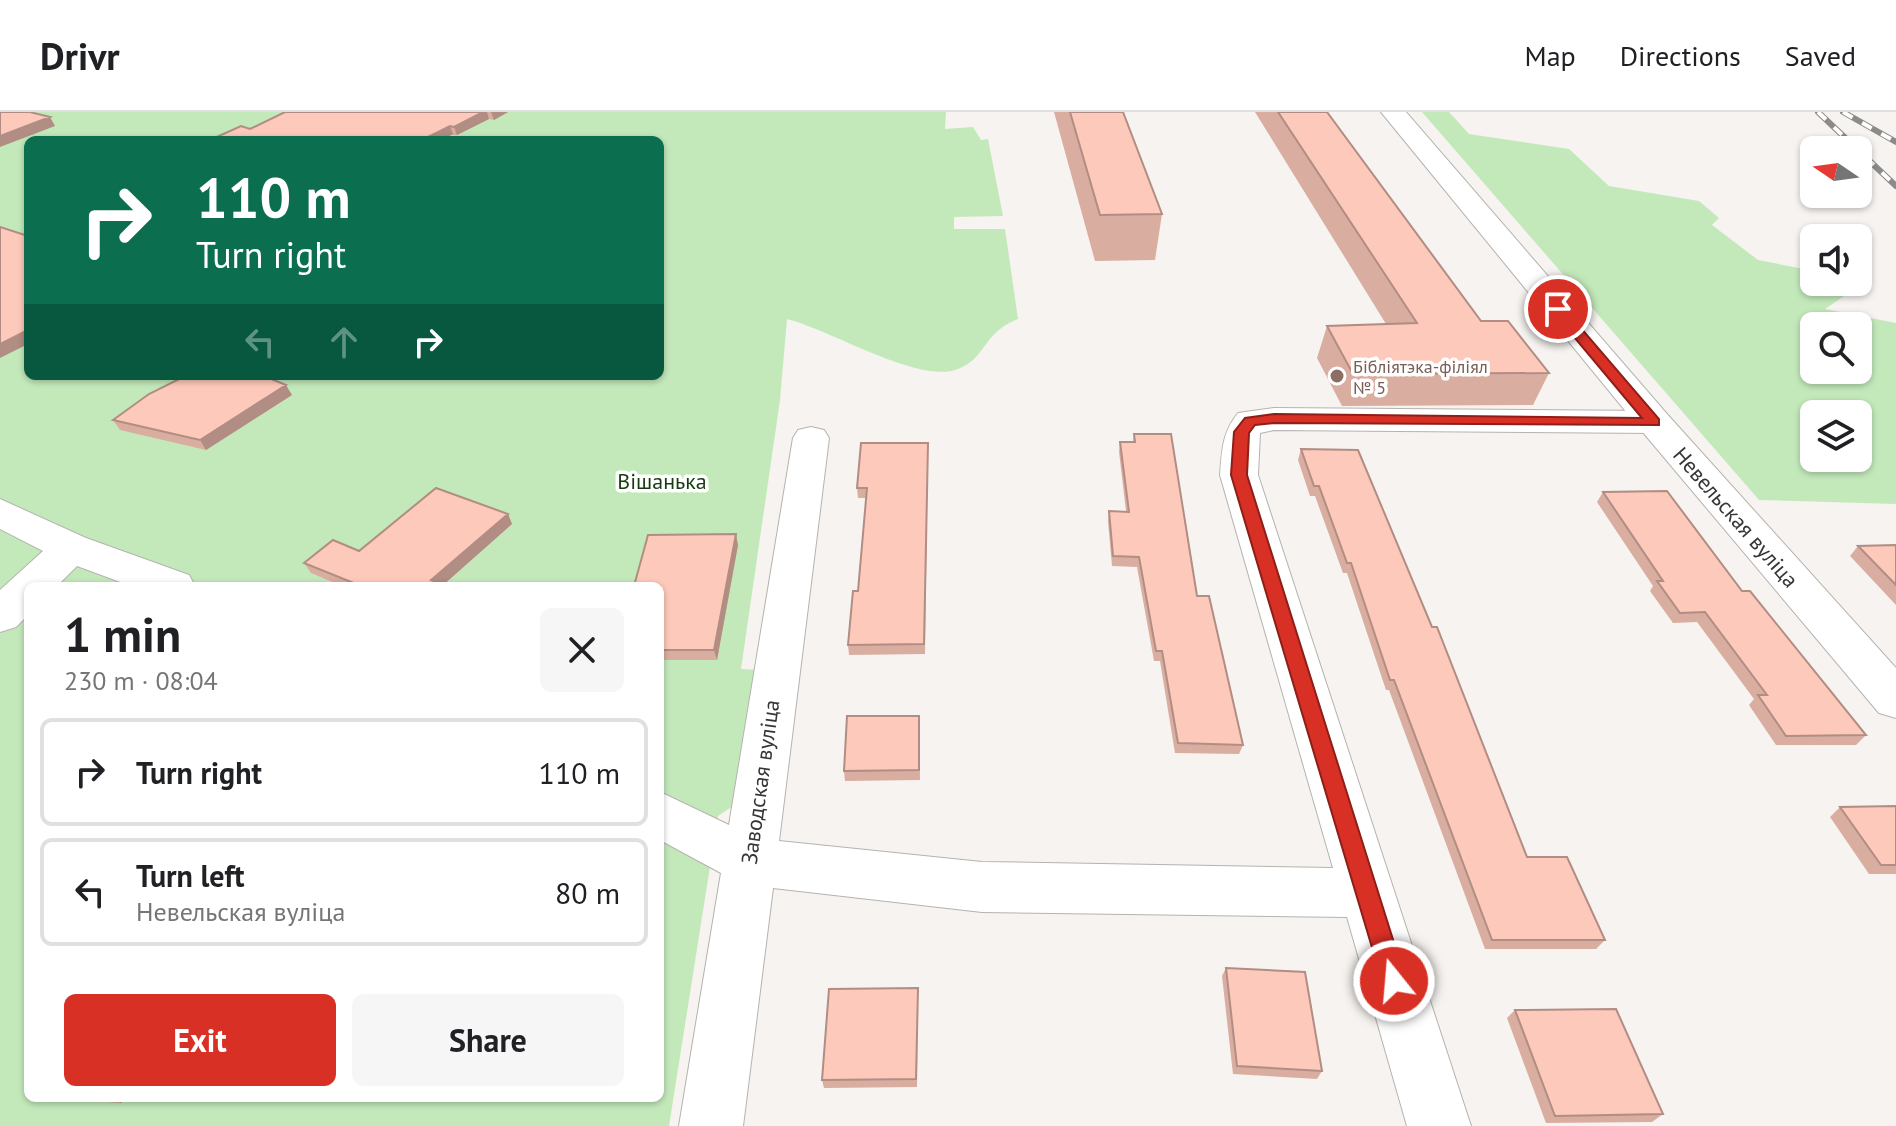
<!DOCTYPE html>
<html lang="en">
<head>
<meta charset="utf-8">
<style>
	:root { --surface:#fff; --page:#f6f6f6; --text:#202124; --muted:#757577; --line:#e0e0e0; --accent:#d93025 }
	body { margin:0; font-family:"PT Sans",sans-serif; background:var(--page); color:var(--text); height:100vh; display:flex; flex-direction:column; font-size:30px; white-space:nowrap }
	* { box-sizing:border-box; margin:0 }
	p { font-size:26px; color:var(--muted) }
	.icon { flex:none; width:44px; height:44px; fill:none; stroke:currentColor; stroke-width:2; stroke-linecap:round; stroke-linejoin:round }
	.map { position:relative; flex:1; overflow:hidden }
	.side { position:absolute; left:24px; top:470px; width:640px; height:520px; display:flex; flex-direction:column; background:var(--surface); border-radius:12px; box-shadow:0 2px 6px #0004 }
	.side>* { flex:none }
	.banner { position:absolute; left:24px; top:24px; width:640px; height:244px; border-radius:12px; box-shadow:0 2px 6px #0004; background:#0b6e4f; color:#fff; overflow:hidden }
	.needle { width:52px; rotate:283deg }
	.fabs { position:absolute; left:1800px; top:24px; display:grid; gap:16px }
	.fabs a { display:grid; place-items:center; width:72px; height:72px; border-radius:12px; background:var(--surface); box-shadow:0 2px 6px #0004; font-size:40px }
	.pin { position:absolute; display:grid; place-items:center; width:68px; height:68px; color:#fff; margin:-34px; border:4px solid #fff; border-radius:50%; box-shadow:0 2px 8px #0007 }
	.me { position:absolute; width:88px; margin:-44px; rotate:343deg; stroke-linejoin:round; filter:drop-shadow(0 0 6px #0008) }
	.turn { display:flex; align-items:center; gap:28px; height:168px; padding:0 40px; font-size:36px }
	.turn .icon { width:104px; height:104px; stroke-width:2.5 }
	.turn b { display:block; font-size:56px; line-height:68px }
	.lanes { display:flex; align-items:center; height:76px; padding:0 40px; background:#0003; justify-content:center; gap:40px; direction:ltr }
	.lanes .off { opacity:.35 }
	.round { display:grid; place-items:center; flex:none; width:84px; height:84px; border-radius:12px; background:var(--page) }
	.summary { display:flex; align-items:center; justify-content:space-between; height:136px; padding:0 40px }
	h1 { font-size:48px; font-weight:700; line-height:60px }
	.button { display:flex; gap:16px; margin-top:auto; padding:16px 40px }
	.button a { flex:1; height:92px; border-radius:12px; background:var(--accent); color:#fff; font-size:32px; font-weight:700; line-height:92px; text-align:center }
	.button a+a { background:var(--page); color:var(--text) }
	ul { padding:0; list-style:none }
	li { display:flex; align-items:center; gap:24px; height:108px; margin:0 16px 12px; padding:0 24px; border:4px solid var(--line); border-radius:12px }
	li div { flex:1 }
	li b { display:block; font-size:30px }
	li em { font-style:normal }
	header { display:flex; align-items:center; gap:48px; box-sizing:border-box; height:112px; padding:0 40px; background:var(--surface); border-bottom:2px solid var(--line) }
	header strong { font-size:38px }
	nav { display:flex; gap:44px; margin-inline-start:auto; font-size:28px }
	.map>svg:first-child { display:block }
</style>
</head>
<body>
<header>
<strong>Drivr</strong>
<nav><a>Map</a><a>Directions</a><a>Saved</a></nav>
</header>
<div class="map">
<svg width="1896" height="1014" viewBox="0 0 1896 1014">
	<rect width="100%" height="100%" fill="#f6f3f0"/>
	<path fill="#c3e9bb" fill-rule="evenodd" d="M0,0H946L945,17L973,15L981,28L988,27L1003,104L954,105V117H1005L1018,207C982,221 987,246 958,257C920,273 829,217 787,207L780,288L741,557L760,558L739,690L718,704L669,1014H0ZM28,28H660V264H28ZM28,474H660V986H28Z
		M1422,0H1449L1469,22L1569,37L1609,74L1699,89L1719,106L1712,113L1758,148L1814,159V170H1837L1850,180L1825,197L1896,211V392L1759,388ZM1858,214V258H1814V214ZM1858,302V346H1814V302Z"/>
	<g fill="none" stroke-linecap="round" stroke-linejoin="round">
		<defs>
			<path id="street" d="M1274,296L1654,299L1667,302L1672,310L1667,318L1654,321L1274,318L1260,321L1258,363L1471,1014H1407L1347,805L982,800L773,776L743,1014H679L721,761L660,728V680L729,713L793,326L798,318L811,315L824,318L829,326L779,729L982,750L1333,756L1220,363C1222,338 1222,321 1238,301Z
				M0,387L86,426L189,463L195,474H131L77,454L57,474H28V503L16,515L0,520V478L43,439L0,417Z"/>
			<path id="secondary" d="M1381,0H1406L1667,302L1896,556V606L1879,601L1641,318Z"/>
		</defs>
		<use href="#street" stroke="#b5b3af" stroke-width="2"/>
		<use href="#secondary" stroke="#b5b3af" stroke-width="2"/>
		<use href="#street" fill="#fff" fill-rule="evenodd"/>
		<use href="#secondary" fill="#fff" fill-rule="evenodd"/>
		<defs>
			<path id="rail" d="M1818,0L1896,74
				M1843,0L1896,30"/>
		</defs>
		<use href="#rail" stroke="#8c8b89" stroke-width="6"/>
		<use href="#rail" stroke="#fff" stroke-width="4" stroke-dasharray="11" stroke-linecap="butt"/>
	</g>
	<path fill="#daada1" d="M285,0H508L494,8L489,7L457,23L250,17Z
		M1054,0H1123L1162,102L1155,148L1095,149Z
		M1255,0H1327L1481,209L1549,261L1533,293L1342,294L1317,246L1327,214L1386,212Z
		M292,283L206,338L120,318L113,308Z
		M1134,322L1197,484L1243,633L1239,642L1175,641L1160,549H1154L1137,455L1112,454L1108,409L1109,399H1126L1119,340L1120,330H1133Z
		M928,331L925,542L849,543L848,533L858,479L866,386H858L857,376Z
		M1301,337L1527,745L1605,828L1596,837H1485L1389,578H1386L1347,461H1343L1315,384H1310L1298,348Z
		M1603,380L1742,479L1866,623L1856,633H1776L1749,593L1754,587L1697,510L1673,511L1650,479L1653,474L1597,390Z
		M508,402L512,412L442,474H342L311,461L304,451Z
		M738,433L717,548H660V474Z
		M1896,433V493L1850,444L1858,434Z
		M919,604L920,668L845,669L844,659Z
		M1896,694V762H1869L1830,705L1840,695Z
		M1226,856L1322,959L1317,967L1233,962L1222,864Z
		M918,885L917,975L824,976L822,968Z
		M1515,898L1663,1002L1652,1010L1546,1011L1507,906Z
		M72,986H124L121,991L75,988Z"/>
	<path fill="#b18d83" d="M483,0H487L489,7L457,23L454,15Z
		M491,0H508L494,8Z
		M50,5L55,14L0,35V24Z
		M450,14L453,22L442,28H422Z
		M28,218V232L0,246V232Z
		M286,273L292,283L206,338L200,328Z
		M508,402L512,412L442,474H434L431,468Z
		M736,422L738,433L717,548L714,538Z
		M113,986H124L121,991Z"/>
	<path fill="#fdc9bb" stroke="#b18d83" stroke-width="2" d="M0,0H30L50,5L0,24Z
		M285,0H483L454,15L450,14L422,28H210L241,14L250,17Z
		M1070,0H1123L1162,102L1100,103Z
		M1278,0H1327L1481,209H1508L1549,261L1353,262L1327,214L1417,211Z
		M0,115L28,124V218L0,232Z
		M185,264H264L286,273L200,328L113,308L149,282Z
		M1134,322H1171L1197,484H1209L1243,633L1178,631L1162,539H1156L1139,445L1113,444L1109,399L1129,400L1120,330H1135Z
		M861,331H928L924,532L848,533L853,479H858L867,376H857Z
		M1301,337L1358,338L1432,515H1437L1527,745H1567L1605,828H1492L1394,568H1390L1351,451H1347L1319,374H1314Z
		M436,376L508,402L431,468L440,471L437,474H361L304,451L333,428L359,439Z
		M1667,379L1742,479H1750L1866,623L1786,624L1758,583H1767L1705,500L1680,501L1657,469H1663L1603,380Z
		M736,422L714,538H660V474H634L648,423Z
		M1896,433V473L1858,434Z
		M847,604H919V658L844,659Z
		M1896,694V753H1881L1840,695Z
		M1226,856L1305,860L1322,959L1237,954Z
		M918,876L916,967L822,968L829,877Z
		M1616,897L1663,1002L1555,1004L1515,898Z"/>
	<path fill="#d93025" stroke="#8d1f18" stroke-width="2" d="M1553,194H1562L1659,307V313L1274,311L1255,313L1249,321L1247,363L1406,869L1403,877L1394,880L1386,877L1382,869L1231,363L1234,320L1245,306L1274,302L1642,306L1553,200Z"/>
	<circle fill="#8d6e63" stroke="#fff" stroke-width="3" cx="1337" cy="264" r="8"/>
	<g text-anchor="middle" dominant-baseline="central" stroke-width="7" stroke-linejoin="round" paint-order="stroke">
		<g font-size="18" fill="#785e54" stroke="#fff" text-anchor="start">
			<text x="1353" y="254">Бібліятэка-філіял<tspan x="1353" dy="21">№ 5</tspan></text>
		</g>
		<g font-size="22" fill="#173b10" stroke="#fff">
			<text x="662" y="369">Вішанька</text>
		</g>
		<g font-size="22" fill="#373635" stroke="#fff">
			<text transform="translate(1736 405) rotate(49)">Невельская вуліца</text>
			<text transform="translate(760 670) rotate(-82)">Заводская вуліца</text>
		</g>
	</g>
</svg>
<div class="fabs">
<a><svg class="needle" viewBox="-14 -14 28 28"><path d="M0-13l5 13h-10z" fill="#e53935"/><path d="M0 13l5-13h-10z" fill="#757577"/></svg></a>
<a><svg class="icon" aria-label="sound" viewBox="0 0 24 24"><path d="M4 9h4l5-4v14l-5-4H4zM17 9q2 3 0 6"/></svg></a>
<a><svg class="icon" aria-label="search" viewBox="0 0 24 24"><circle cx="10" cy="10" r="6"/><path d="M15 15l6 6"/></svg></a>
<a><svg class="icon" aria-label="layers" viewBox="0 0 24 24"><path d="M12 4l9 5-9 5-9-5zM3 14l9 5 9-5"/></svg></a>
</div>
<div class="pin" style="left:1558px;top:197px;background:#d93025"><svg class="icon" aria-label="arrive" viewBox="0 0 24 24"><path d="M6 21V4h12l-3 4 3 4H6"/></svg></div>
<svg class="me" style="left:1394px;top:869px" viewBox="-20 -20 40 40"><circle r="17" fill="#d93025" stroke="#fff" stroke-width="3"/><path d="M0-11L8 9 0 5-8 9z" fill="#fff"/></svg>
<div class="banner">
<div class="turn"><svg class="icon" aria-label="right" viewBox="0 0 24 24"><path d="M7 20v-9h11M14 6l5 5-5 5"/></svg><div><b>110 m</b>Turn right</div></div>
<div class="lanes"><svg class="icon off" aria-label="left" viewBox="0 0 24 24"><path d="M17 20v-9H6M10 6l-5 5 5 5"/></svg><svg class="icon off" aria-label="ahead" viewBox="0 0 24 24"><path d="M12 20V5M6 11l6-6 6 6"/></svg><svg class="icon" aria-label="right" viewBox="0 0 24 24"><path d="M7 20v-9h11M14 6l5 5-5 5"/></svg></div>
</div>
<section class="side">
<div class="summary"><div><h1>1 min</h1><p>230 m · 08:04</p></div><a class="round"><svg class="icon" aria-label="close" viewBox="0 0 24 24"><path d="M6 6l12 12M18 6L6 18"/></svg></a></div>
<ul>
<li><svg class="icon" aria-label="right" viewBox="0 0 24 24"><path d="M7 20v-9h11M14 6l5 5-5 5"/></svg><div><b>Turn right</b></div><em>110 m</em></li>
<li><svg class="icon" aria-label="left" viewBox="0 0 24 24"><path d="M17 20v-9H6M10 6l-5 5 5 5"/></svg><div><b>Turn left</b><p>Невельская вуліца</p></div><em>80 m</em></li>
</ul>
<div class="button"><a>Exit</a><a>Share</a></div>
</section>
</div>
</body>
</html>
